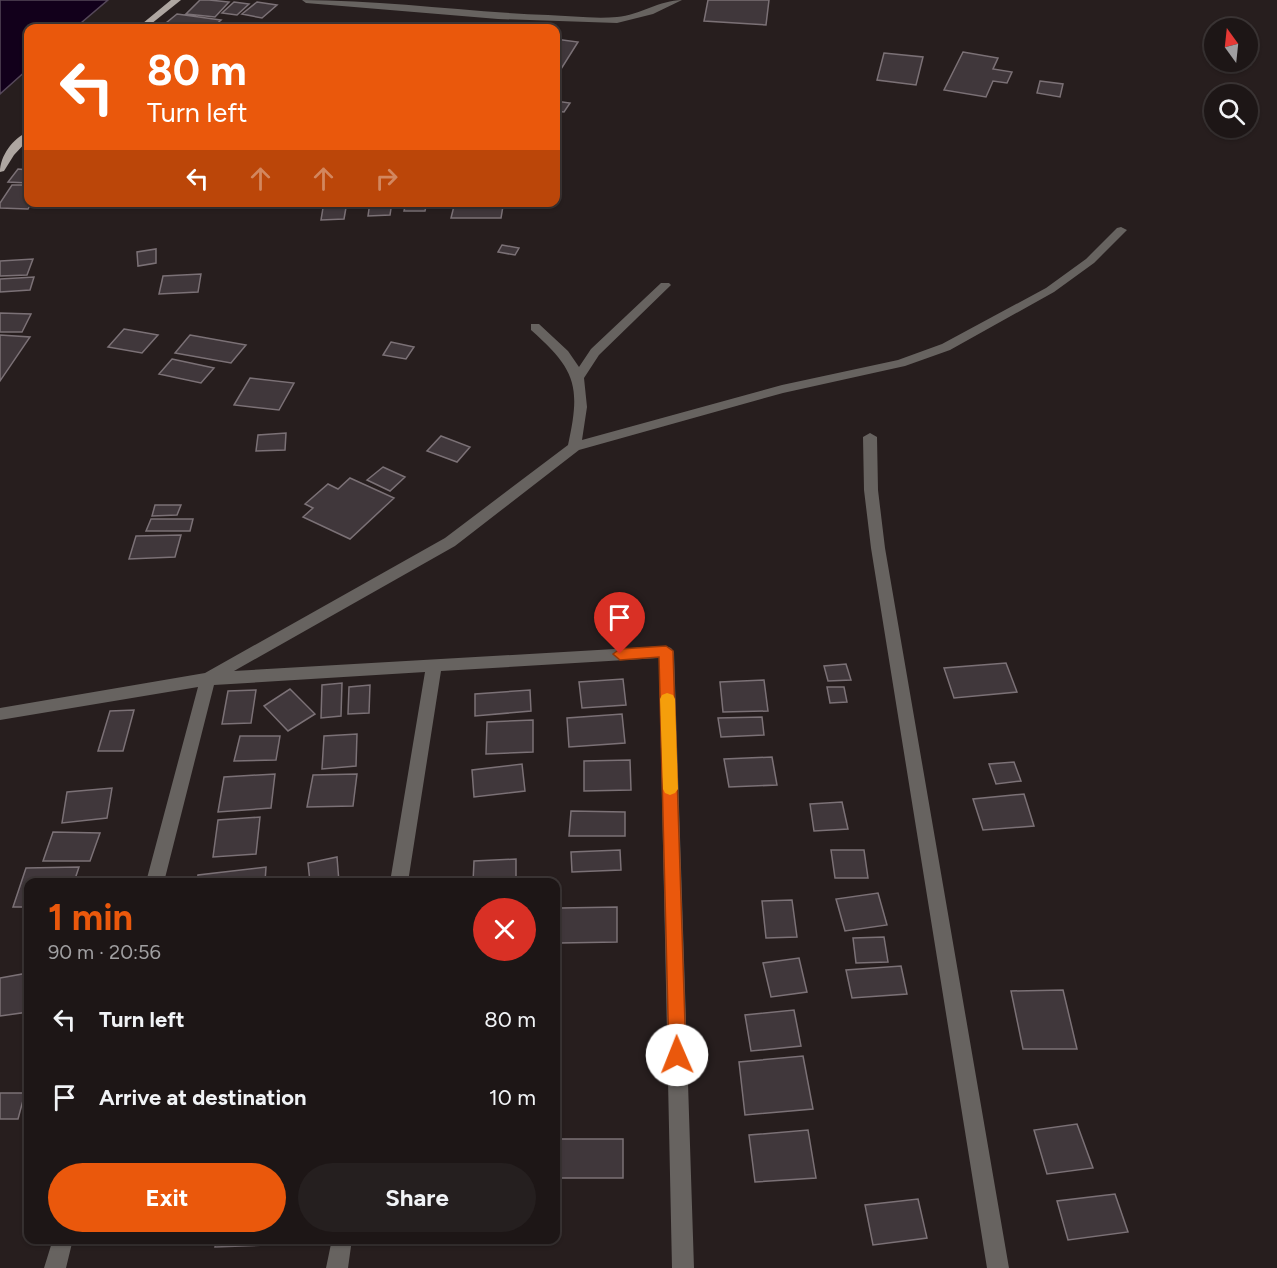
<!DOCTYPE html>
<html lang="en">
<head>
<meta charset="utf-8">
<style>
	:root { --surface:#1d1616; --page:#251f1f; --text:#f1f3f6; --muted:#a09fa1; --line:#3b3535; --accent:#ea580c }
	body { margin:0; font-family:Figtree,sans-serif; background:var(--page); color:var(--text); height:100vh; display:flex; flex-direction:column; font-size:22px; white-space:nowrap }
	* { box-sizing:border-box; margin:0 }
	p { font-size:20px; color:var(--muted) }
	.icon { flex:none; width:33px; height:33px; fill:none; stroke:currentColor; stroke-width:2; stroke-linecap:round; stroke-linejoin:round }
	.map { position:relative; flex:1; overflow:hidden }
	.sheet { position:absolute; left:24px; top:878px; width:536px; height:366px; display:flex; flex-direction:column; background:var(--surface); border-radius:12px; box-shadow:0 2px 4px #0004,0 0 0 2px var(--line) }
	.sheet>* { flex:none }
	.top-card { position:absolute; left:24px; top:24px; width:536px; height:183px; border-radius:12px; box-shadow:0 2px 4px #0004,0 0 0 2px var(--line); background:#ea580c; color:#fff; overflow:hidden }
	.needle { width:39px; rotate:345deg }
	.controls { position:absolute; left:1204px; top:18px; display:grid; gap:12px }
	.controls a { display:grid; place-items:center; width:54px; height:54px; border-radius:50%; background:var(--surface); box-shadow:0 2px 4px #0004,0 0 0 2px var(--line); font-size:30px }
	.pin { position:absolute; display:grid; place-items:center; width:51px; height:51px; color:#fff; margin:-62px -26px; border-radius:50% 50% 50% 0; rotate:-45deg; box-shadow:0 0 6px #0007 }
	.pin .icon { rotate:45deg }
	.me { position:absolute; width:66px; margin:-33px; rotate:359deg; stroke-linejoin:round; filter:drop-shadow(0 0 4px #0008) }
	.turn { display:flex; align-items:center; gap:21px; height:126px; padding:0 24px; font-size:27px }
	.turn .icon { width:78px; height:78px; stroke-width:2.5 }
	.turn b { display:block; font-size:42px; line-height:51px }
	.lanes { display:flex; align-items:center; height:57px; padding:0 24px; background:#0003; justify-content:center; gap:30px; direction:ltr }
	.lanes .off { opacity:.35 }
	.round { display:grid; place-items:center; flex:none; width:63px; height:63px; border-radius:32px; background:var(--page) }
	.summary { display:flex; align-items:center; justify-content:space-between; height:102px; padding:0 24px }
	h1 { font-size:36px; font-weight:700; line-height:45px; color:var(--accent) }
	.button { display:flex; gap:12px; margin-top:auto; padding:12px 24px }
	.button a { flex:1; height:69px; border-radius:36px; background:var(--accent); color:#fff; font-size:24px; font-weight:700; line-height:69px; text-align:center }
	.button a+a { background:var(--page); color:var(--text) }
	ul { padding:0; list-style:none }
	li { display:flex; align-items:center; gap:18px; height:78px; padding:0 24px }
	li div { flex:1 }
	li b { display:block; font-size:22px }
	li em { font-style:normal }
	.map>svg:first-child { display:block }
</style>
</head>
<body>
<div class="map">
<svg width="1277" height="1268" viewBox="0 0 1277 1268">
	<rect width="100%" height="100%" fill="#271e1e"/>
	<path fill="#12001b" stroke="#56485a" stroke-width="1.5" d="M0,0H108L75,28H28V69L0,94Z"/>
	<path fill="#40373b" stroke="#7b7176" stroke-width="1.5" d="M200,0H209L229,2L215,17L186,14Z
		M708,0H769L766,25L704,21Z
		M234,2L249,4L237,15L222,13Z
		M257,2L277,5L262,18L242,14Z
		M177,14L221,20L212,28L166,23Z
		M555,39L578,42L556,77H555Z
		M963,52L998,58L993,69L1012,72L1007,83L993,81L986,97L944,90Z
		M884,53L923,57L916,85L877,80Z
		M1040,81L1063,84L1060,97L1037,93Z
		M555,101L570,103L564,112L555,111Z
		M18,169L28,170V183L8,182Z
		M12,185H28V202H32L28,209L0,208V203Z
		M324,202H347L344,219L321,220Z
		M370,202H392L390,215L368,216Z
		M406,202H427L425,211H404Z
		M455,202H504L503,206H454Z
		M454,206H503L501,218H451Z
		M502,245L519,248L515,255L498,252Z
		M156,249V263L138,266L137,252Z
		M33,259L27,275L0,276V261Z
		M201,274L198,292L159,294L163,276Z
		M34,277L30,290L0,292V279Z
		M0,313L31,314L22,332H0Z
		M124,329L158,335L142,353L108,347Z
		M0,335L30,337L0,381Z
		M190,335L246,345L231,363L175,353Z
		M391,342L414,347L406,359L383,355Z
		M172,359L214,368L201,383L159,374Z
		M250,378L294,383L279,410L234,405Z
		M286,433L285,450L256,451L258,435Z
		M441,436L470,447L457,462L427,451Z
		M383,467L405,477L390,491L367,480Z
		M350,478L394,498L350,539L303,517L313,508L305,504L328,484L338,489Z
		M155,505H181L177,515L152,516Z
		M151,519H193L190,531H146Z
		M181,535L175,557L129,559L136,536Z
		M1006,663L1017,692L954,698L944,668Z
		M846,664L851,680L828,681L824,666Z
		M623,679L626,705L582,708L579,682Z
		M764,680L768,711L723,712L720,682Z
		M342,683L341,716L321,718L322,685Z
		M370,685L369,713L348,714L349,687Z
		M827,687H844L847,702L830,703Z
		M290,689L315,714L288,731L264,706Z
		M256,690L251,723L222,724L228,691Z
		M530,690L531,711L475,716V694Z
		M134,710L123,751H98L110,711Z
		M622,714L625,743L569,747L567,718Z
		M762,717L764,735L721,737L718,718Z
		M533,720V752L486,754L487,722Z
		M357,734L356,766L322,769L324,736Z
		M240,736H280L276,760L234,761Z
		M772,757L777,785L729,787L724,759Z
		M630,760L631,790L584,791V761Z
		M1014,762L1021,781L996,784L989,764Z
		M522,764L525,791L474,797L472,770Z
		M275,774L271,808L218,812L224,777Z
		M357,774L353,806L307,807L313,775Z
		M112,788L107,818L62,823L67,792Z
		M1024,794L1034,826L983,830L973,799Z
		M842,802L848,829L814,831L810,804Z
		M571,811L625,812V836H569Z
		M260,817L256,854L213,857L218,820Z
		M53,832L100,833L90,861H43Z
		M620,850L621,870L572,872L571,852Z
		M831,850H864L868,878H835Z
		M337,857L339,882H310L308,863Z
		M516,859V882H473L474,861Z
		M79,867L74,882H28V907H13L26,868Z
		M266,867L265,882H197L198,875Z
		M878,893L887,925L845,931L836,899Z
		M792,900L797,937L766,938L762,901Z
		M617,907V942L560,943L561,908Z
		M884,937L888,962L856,963L853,938Z
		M799,958L807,992L771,997L763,963Z
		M901,966L907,994L852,998L846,970Z
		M28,973V1012L0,1016V978Z
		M1063,990L1077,1049H1023L1011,991Z
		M794,1010L801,1046L751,1051L745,1015Z
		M803,1056L813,1109L745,1115L739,1062Z
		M0,1093H25L18,1119H0Z
		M1077,1124L1093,1168L1047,1174L1034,1130Z
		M808,1130L816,1178L755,1182L749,1135Z
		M555,1139H623V1178H555Z
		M1115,1194L1128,1232L1068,1240L1057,1201Z
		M918,1199L927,1238L873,1245L865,1205Z
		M216,1239H293L292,1244L215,1247Z"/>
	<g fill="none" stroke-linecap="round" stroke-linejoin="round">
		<path fill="#676360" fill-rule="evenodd" d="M302,0C384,0 466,12 548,15C570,16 595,19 617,17C640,15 660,0 682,0L653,14L617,23L498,19L306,3Z
			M1121,227L1127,230L1094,263L1054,292L950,350L905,366L783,393L579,450L455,546L234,671L666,646L671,648L674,652L694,1268H672L659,658L441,671L408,882H390L425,672L214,685L164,882H146L198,687L0,720V708L205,673L445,538L568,445C581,386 576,370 531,330V324H539L568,351L579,367L591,349L661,283H669L671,285L599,355L584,378L587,407L582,440L782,385L898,360L942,344L1046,288L1086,259L1117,228Z
			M870,433L877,437L878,490L885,548L1009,1268H987L871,548L864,490L863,437Z
			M53,1239H73L66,1268H44Z
			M332,1239H352L348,1268H326Z"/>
		<path fill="#aea6a1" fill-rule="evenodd" d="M171,0H181L146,28H137Z
			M28,132V140L14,155L4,171L0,172C0,156 13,138 28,132Z"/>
	</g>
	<path fill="#ea580c" stroke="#983908" stroke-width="1.5" d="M666,646L673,651L686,1055L684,1061L677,1063L671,1061L669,1055L659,657L620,660L613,654L620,649Z"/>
	<path fill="#f59e0b" d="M667,693L673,695L675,699L678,789L675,793L670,795L665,793L663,789L660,699L662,695Z"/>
</svg>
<div class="controls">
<a><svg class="needle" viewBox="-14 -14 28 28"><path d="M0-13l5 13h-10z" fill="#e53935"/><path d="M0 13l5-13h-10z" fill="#a09fa1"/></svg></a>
<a><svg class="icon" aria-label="search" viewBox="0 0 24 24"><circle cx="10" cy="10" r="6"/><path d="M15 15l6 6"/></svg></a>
</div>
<div class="pin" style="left:620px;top:654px;background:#d93025"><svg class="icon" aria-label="arrive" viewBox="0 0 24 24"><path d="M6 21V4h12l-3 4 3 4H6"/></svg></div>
<svg class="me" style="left:677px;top:1055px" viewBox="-20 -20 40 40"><circle r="19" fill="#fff"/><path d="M0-13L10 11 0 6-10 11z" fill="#ea580c"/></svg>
<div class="top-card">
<div class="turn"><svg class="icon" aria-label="left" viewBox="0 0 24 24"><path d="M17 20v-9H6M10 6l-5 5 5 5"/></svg><div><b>80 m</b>Turn left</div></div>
<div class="lanes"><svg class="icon" aria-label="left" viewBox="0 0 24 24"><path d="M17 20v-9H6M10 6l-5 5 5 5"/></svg><svg class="icon off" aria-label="ahead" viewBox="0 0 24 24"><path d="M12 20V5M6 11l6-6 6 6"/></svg><svg class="icon off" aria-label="ahead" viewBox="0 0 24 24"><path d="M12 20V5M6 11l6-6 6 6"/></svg><svg class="icon off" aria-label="right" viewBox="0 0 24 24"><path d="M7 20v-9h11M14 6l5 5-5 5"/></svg></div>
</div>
<section class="sheet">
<div class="summary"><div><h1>1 min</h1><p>90 m · 20:56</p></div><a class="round" style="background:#d93025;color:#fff"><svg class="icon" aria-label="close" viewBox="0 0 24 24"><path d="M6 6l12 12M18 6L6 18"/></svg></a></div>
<ul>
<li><svg class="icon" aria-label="left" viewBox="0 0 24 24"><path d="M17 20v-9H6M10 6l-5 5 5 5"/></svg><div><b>Turn left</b></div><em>80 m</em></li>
<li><svg class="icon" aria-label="arrive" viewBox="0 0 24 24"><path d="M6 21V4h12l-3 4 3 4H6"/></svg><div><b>Arrive at destination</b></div><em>10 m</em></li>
</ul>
<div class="button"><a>Exit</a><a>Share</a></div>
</section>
</div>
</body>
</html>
